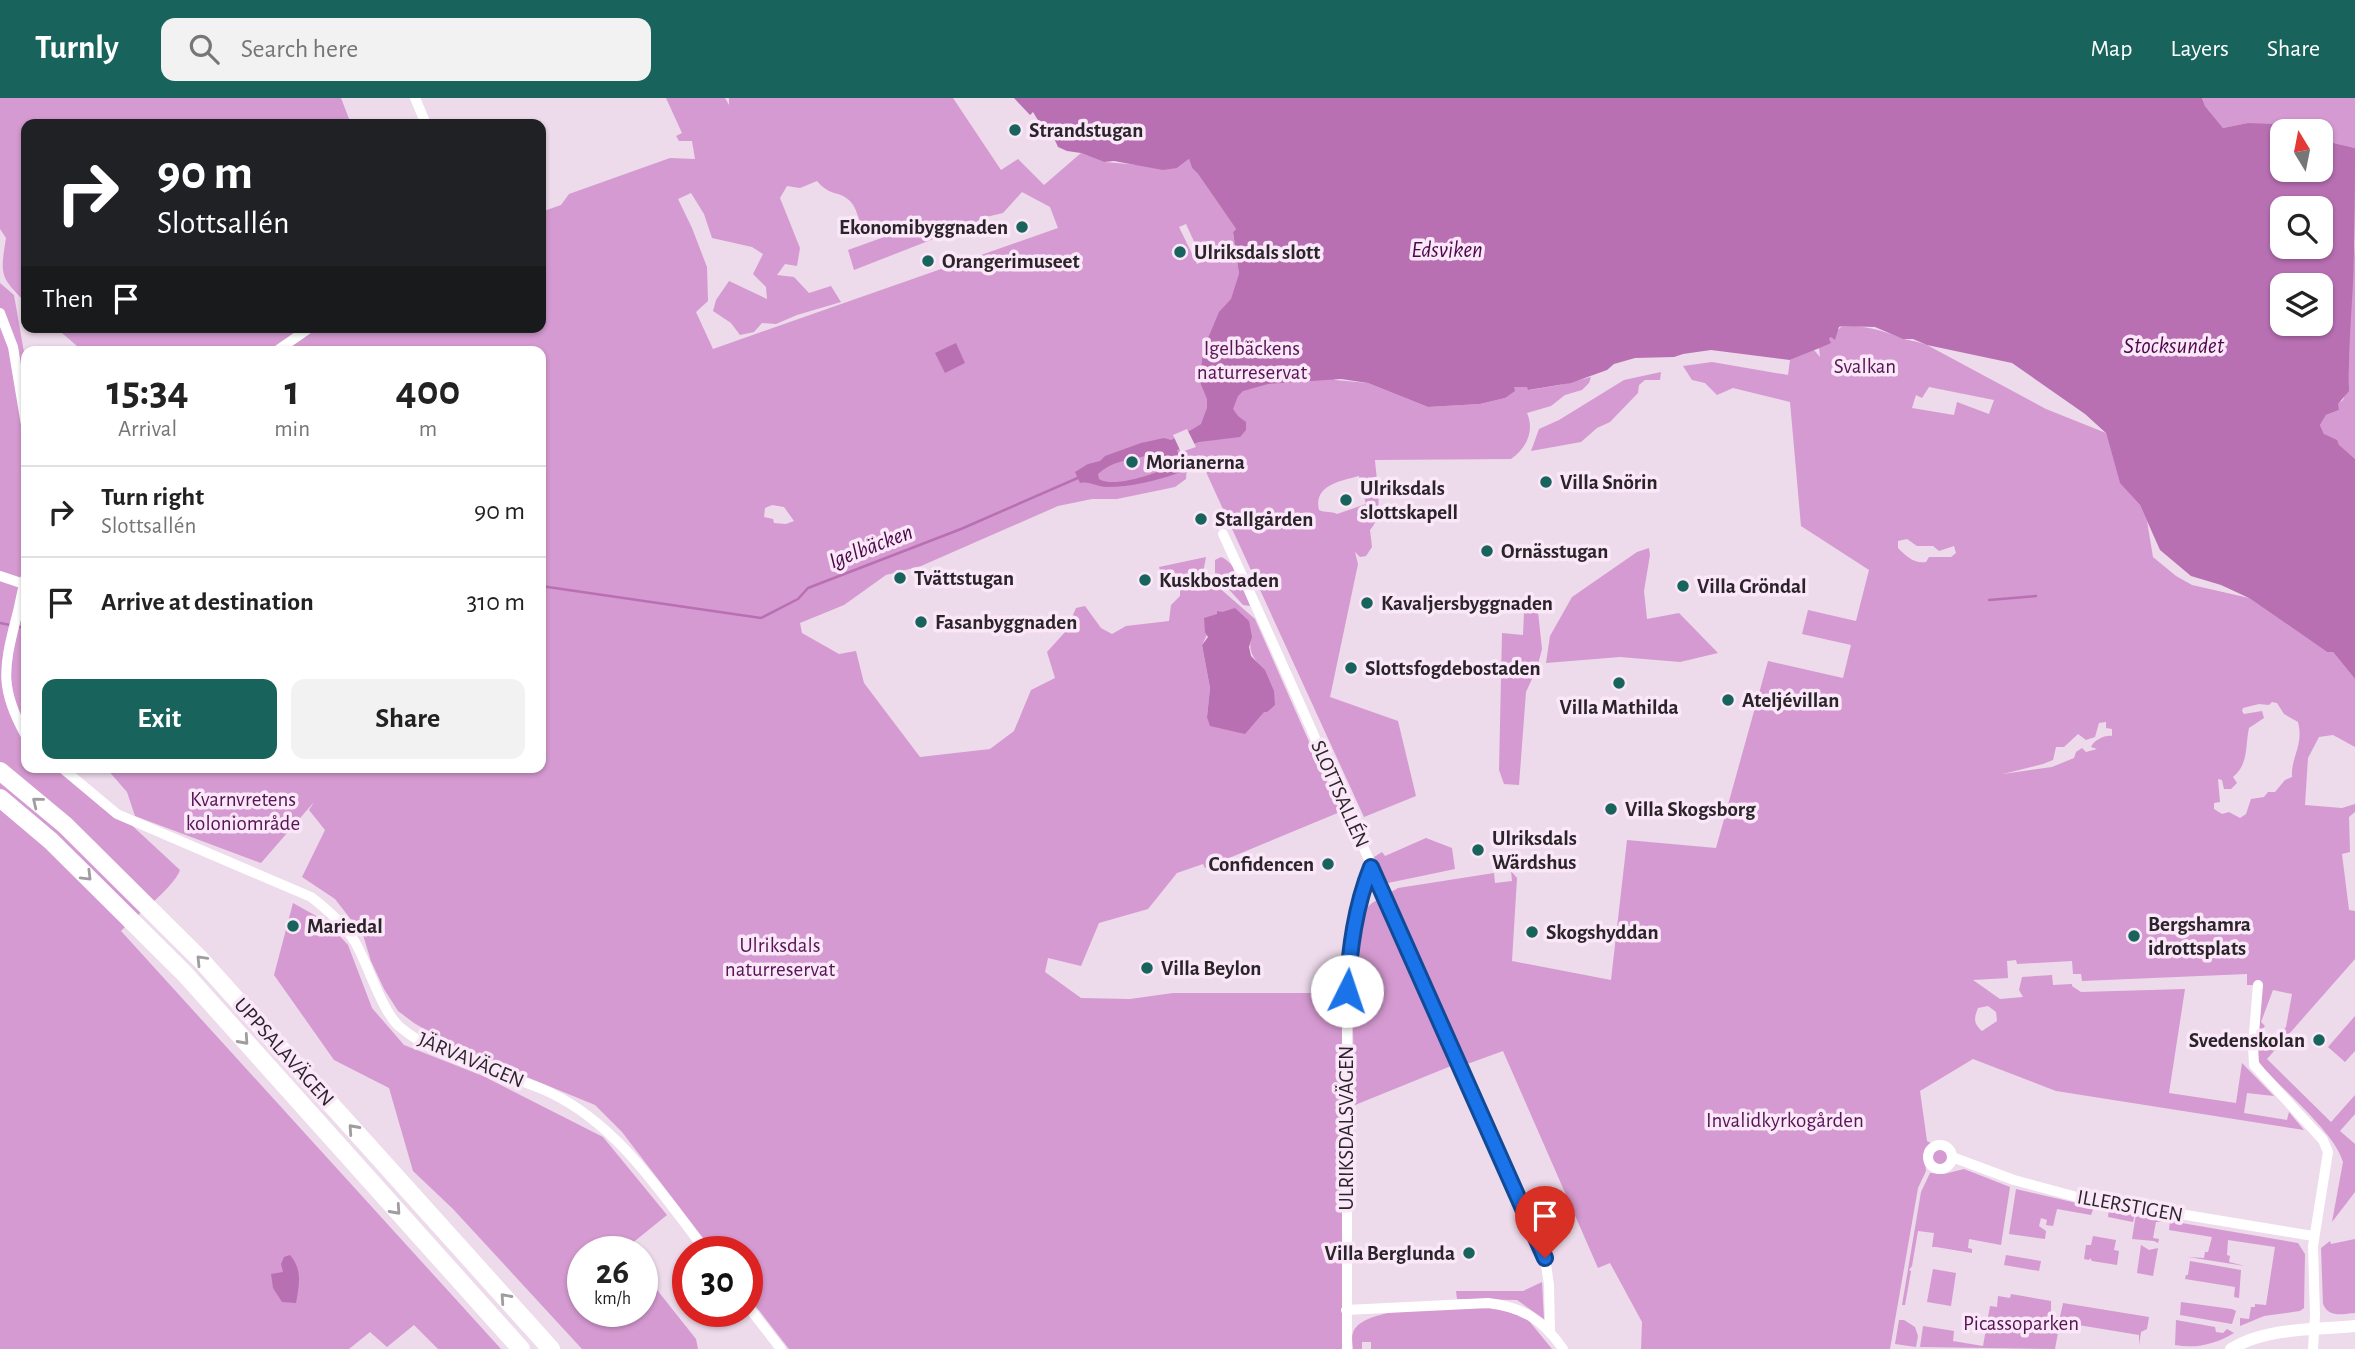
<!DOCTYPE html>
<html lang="en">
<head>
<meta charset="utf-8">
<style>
	:root { --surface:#fff; --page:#f2f2f2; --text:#222; --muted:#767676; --line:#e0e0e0; --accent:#18645d }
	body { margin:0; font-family:"Alegreya Sans",sans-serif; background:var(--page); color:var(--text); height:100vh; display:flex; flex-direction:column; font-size:26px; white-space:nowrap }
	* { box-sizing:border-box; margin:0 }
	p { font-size:23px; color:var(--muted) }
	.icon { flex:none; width:38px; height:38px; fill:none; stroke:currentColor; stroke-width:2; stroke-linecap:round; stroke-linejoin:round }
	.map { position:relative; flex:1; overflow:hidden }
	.panel { position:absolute; left:21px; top:248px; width:525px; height:427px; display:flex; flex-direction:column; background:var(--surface); border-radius:14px; box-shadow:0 2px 5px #0004 }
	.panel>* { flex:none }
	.top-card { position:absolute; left:21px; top:21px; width:525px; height:214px; border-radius:14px; box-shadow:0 2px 5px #0004; background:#202124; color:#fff; overflow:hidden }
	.needle { width:46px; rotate:350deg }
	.fabs { position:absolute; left:2270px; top:21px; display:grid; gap:14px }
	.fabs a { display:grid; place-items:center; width:63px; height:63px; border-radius:14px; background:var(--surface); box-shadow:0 2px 5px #0004; font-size:35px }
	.speed { position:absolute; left:567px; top:1138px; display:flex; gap:14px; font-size:35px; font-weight:700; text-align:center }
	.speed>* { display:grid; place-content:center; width:91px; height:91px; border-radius:50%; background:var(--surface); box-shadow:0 2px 5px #0004; line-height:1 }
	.speed small { font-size:18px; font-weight:400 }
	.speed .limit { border:10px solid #d22; background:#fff; color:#111 }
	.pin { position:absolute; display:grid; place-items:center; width:60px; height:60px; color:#fff; margin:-72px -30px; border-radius:50% 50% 50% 0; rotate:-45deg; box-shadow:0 0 7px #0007 }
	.pin .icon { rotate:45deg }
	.me { position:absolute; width:77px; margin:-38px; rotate:4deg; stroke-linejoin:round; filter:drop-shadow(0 0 5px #0008) }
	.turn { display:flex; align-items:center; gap:24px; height:147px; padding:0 21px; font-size:32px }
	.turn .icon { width:91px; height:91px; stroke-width:2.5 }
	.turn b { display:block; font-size:49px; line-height:60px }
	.then { display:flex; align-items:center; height:66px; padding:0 21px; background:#0003; gap:14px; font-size:26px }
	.eta { display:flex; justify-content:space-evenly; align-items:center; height:119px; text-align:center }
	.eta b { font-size:42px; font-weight:700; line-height:49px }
	.cta { display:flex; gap:14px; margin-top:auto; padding:14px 21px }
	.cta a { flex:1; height:80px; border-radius:14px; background:var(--accent); color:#fff; font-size:28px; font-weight:700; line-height:80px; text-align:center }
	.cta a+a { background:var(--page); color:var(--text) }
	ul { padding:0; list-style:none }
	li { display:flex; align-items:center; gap:21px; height:91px; padding:0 21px; border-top:2px solid var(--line) }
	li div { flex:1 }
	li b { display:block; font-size:26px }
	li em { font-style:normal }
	header { display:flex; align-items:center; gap:42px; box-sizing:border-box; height:98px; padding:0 35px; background:var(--accent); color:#fff }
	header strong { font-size:33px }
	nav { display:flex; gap:38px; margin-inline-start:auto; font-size:24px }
	.search { width:490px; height:63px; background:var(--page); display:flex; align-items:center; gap:18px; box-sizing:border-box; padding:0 24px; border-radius:14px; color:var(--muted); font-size:26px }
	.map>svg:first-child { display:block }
</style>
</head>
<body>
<header>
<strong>Turnly</strong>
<div class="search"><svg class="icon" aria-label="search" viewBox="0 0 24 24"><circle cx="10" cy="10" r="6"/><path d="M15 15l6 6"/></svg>Search here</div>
<nav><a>Map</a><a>Layers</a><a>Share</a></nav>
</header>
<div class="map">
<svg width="2355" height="1251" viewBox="0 0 2355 1251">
	<rect width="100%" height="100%" fill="#eddaeb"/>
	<path fill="#d59ad1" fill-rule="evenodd" d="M0,0H341L351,26H26V205C0,178 0,178 6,140L0,131Z
		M666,0H725L729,7V0H953L1001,72L1018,61L1044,87L1081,55L1104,64L1177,70L1189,61L1192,70L1198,76L1236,131L1233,134L1239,176L1335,282L1368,285L1428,309L1480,306L1505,300L1513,289H1527L1529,292L1560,287L1591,279L1589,285L1582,292L1565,297L1551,308L1527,315C1535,333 1526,351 1511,361L1375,362C1376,382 1385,416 1370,432L1372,449L1366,458L1360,459L1355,454L1358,466L1330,599L1398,623L1416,698L1364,719L1201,363L1187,368L1186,381L1175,389L1117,401H1092L1058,408L921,468L886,477L844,507L800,525L802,535L839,556L856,553L864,585L920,659L990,651L1014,633L1031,592L1055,580L1047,554L1066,533L1076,510L1085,508L1101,530L1112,536L1126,528L1169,523L1171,507L1180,498V479L1160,473L1159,469L1206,459L1204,470L1208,480L1255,521L1340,714L1205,770L1203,766L1177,775L1148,811L1099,825L1081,868L1048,860L1045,874L1081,900L1130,901L1173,895H1336L1343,900L1342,1251H789L747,1197V1153H713L622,1034L595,1007L456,950L414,925L398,913L384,891L371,863L363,837L335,801L302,779L325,732L309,712L314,704L261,765L135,718L127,694L106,670H541V254H84L55,229H541V114L561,107L569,96L670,60L695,61L692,43H679L676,38L682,35ZM817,83C830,99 839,92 850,103C858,111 858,124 865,133L886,128L887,138L848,152L854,172L941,138L968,130L982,120L1003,115L1022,94L1050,109L1058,130L713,251L696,214L708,203L707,169L692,130L678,101L691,95L704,116L712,140L752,149L763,156L753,176L766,189L767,201L729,183L716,202L713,213L731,225L740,237L754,234L762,225L776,226L797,217L841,204L831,188L809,195L794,179L777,177L785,166L797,168L800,150L780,100L787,88L800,90ZM1186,126L1203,163L1197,166L1179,129ZM1359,378L1366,406L1337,416C1331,413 1325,415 1319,412C1313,387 1341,383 1359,378ZM772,407L784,409L794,423L786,426L774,425L773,421L764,419L765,410ZM1221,514L1251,539C1248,555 1254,561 1265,573L1207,619L1210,590L1202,547L1217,516Z
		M2202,0H2355V50L2321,42L2320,33H2288L2249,25L2223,30L2205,8Z
		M2355,146V361L2324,336L2320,327L2326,317L2339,312L2337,306L2343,302L2349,286V222Z
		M0,185L14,197L26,266V606L22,617L26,623V670H70L180,772C173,791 136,817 121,833L501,1251H438L414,1227L387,1249L370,1234L349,1251H0Z
		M1843,227C1864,228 1879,231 1899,239C1908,243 1918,243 1927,247L2046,311L2106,335L2120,384L2140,407L2147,423L2153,459L2176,478L2192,487L2249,500L2327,554H2333L2355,581V649L2333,637L2319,639L2308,660L2305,707L2342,710L2355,706V714L2349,719L2350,754L2342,756L2349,812L2355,813V861L2267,961L2331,1024L2355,997V1016L2340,1033L2355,1046V1094L2332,1124L2343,1064C2335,1036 2287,995 2266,973L2257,961V948L2262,943L2266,951L2286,929L2292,896L2273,892L2261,924L2265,928L2258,936V887H2247V876L2082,883L2081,876H2073L2072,863L2017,866L2016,862L2007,863L2008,880L1973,882L2000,901L2023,899L2019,892L2022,879L2052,877L2053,887L2072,886V888L2081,894L2185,891L2169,995L2236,1005L2242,965L2274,998L2247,995L2244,1015L2287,1022L2289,1014L2304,1032L2056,993L1973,961L1920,993L1927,1043L1931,1045L1924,1053L1926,1073L1918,1090L1890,1251H1641L1642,1224L1610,1165L1598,1170L1503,953L1470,965L1451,968L1355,1007L1352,896L1354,845L1361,815L1372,805L1398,790L1494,775L1495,785L1512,783L1511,773L1517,780L1512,863L1611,882L1627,742L1716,750L1768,563L1843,580L1851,547L1802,536L1808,512L1856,523L1869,472L1801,428L1790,304L1733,290L1717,297L1705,285L1692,282L1683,268L1712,264L1788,277L1790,262L1814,252L1820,259L1819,250L1827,247L1829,241ZM1929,289L1994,302L1989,316L1957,304L1954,317L1912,310L1916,297L1922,300ZM1907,441L1917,448H1933L1939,453L1954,448L1956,455L1951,459H1929L1926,464C1914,466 1906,458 1898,450V443ZM2272,604L2277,605L2284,616L2298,624C2304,647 2291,658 2292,679L2285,682L2275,694H2268L2264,699L2251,701L2246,716L2240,720L2229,714L2222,716L2214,711V705L2220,704L2218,681L2222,682L2224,691H2231L2237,685L2233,679C2249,666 2245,648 2249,630L2264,620L2262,613L2244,616L2242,613L2243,610L2259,606L2269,607ZM2106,624V630L2112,631V638C2105,637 2094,642 2091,649L2097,651L2086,654L2082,650L2076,654L2074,660L2052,669L2003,676L2043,666L2053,662L2056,649H2064L2078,636L2086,642L2095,639L2099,625ZM1988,908L1996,914L1997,923L1982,933C1973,925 1974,920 1978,910Z
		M1661,274L1660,282H1645L1639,287L1638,295L1610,324L1597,330L1581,344L1531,353L1539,331L1559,322L1624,282Z
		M1649,450L1650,457L1644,493L1647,521L1679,515L1718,555L1680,564L1620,559L1546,565L1550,538L1572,499L1637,454Z
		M1221,459C1237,465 1245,493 1250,508L1243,507L1215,476V462Z
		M1524,514H1538L1542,551L1537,570L1526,594L1519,687L1504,686L1499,672L1502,535L1523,537Z
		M1426,740L1452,750L1455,771L1388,785L1374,759L1382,754L1385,758Z
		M293,805L327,824L348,847L372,910L404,947L483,978L603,1039L667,1117L625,1151L627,1153H583V1213H642V1173L696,1241L698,1251H582L453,1111L413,1073L389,990L334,962L274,877Z
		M2355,918V953L2345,964L2328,949Z
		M1932 1059a8 8 0 1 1 16 0a8 8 0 1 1-16 0Z
		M1964,1071L2010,1089L2001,1147L1969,1141L1968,1150L1972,1151V1155L1936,1149H1932L1934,1135L1918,1133L1912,1168L1909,1172L1911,1173L1905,1207H1902L1921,1094L1930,1075L1944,1076Z
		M2016,1091L2094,1109L2091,1117L2057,1111L2053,1128L2046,1127L2047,1122L2041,1120L2039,1128L2046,1133L2045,1141L2009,1136Z
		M2109,1111L2135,1116L2133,1124L2108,1119Z
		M2136,1116L2163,1121L2162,1124H2156L2153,1140L2159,1141L2158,1145L2154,1143L2132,1141Z
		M2170,1123L2298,1145L2305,1156L2304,1210L2300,1213L2264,1218L2240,1228V1220L2249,1221L2251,1209H2255V1206L2266,1207L2275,1149L2228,1142L2227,1157L2230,1158L2229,1164L2245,1168L2188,1159L2204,1160L2205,1154H2208L2212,1139L2169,1132Z
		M2093,1138L2116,1142L2114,1152L2119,1153L2117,1167L2092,1163L2090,1160L2089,1162L2084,1161L2086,1147H2091Z
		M2355,1141V1215C2342,1216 2329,1220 2323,1206L2321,1150L2330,1143L2331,1146Z
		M2141,1147L2149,1152L2158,1150L2153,1178L2137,1175Z
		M2006,1157L2041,1163L2039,1173L2004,1167Z
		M2190,1163L2241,1172L2239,1200L2234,1199L2235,1189L2185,1181L2186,1177H2188Z
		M1933,1171L1956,1175L1951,1208L1927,1204Z
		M1542,1184L1544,1221L1517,1202L1457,1201L1456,1193H1523Z
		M2011,1196L2051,1203V1217L2060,1219L2063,1205L2149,1219L2147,1231L2141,1234L2139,1247V1237L2060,1224L2055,1251L1920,1249L1923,1228L1954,1233L1953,1243L1983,1248L1990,1208L1997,1209L1998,1198L2010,1200Z
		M2181,1204L2232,1211L2236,1213L2232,1226L2180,1217Z
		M1493,1210L1525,1218L1552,1251H1371V1244H1362V1251H1353C1353,1247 1351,1239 1353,1235C1362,1205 1466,1211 1493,1210Z
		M1899,1222H1904L1915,1229L1918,1238L1916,1249L1895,1246Z
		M2176,1222L2215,1229L2216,1234L2223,1235L2227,1231L2234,1235C2216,1246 2196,1251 2175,1247Z"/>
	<path fill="#b870b3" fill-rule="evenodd" d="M1014,0H2202L2205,8L2223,30L2248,25L2272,26L2277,32L2288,33H2282V72H2320L2321,42L2355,50C2355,95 2355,140 2353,185C2351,222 2348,257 2349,293L2338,306L2339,312L2326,317L2320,327L2324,336L2337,342L2339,347L2355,361V581L2333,554H2327L2249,500L2221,487L2191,478L2160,452L2140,407L2120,385L2106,335L2085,316L2012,265L1927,247L1913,241H1903L1875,229L1842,228L1839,229L1835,242L1831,239L1829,241L1831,245L1827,247L1790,262L1711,252L1683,256L1674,259L1635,260L1614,266L1607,272L1571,285L1528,292L1527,289H1514L1515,293L1505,300L1480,306L1428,309L1368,285L1341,281L1268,286L1243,293L1238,298L1233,311L1238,318L1246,324V332L1240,339L1199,344L1177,352L1181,363L1178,375C1156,383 1130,389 1107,389C1096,389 1091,383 1080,385L1075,374L1088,366L1100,363L1105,358L1141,345L1164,340L1171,342L1193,331L1201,326L1207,310V301L1200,284L1203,252L1219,214L1231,201L1239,176L1233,134L1236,131L1198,76L1192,70L1189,61L1177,70L1163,72L1114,63L1104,64L1081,55L1067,53L1058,49L1054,40L1042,29L1033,14L1030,17ZM2282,110H2320V149H2282ZM2282,187H2320V226H2282ZM1146,358L1171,361L1175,366C1161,374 1114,391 1099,381L1098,376C1110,364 1130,361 1146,358Z
		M956,245L965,265L945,275L935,255Z
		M1235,510L1249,523L1252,539L1249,549L1251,558L1265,572L1274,593L1275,607L1267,614H1264L1245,636L1210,628L1207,619L1210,590L1202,547L1208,539L1205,534L1204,520L1217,516V513L1222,514Z
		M290,1157C303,1172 299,1187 296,1205L282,1204L273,1190L271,1176L283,1174L281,1166L284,1159Z"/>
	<path fill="#eddaeb" d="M1187,331L1196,349L1181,354L1185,363L1173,337Z"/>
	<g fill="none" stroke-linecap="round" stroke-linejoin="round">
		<path stroke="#b870b3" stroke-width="2.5" d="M541,488L761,520L798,501L808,490L961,431L1080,379
			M1989,502L2036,498
			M0,525L10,527
			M17,529H26"/>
		<path stroke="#fff" stroke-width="10" d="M415,0L426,26
			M0,215L13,249L26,327
			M275,254L311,229
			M1223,436C1334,676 1436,919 1545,1160L1549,1187L1550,1232
			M0,478L24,486
			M26,478C22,492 20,507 16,521C3,571 0,592 26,638
			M62,670L117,716L311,799C328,812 344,826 355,844C368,866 382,914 400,929C442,965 502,972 551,995C619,1028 661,1095 706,1153
			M2258,887L2253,947L2254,967L2323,1042L2328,1054L2313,1148L2315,1217L2313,1251
			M1928 1059a12 12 0 1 1 24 0a12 12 0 1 1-24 0Z
			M1952,1059L2014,1082L2077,1099L2313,1138
			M747,1207L781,1251
			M1346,1212L1488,1205C1523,1209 1543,1222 1563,1251
			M1347,1251V893C1351,850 1355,809 1371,769"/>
		<path stroke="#fff" stroke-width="12" d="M2231,1251C2266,1229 2315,1232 2355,1228"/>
		<path stroke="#fff" stroke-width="18" d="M0,673L65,727L201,862L551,1251
			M0,700L51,743L185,876L521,1251"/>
	</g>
	<defs><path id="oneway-chevron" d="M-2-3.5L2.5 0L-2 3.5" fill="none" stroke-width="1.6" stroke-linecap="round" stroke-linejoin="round" transform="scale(1.75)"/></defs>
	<g stroke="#a09ca0">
		<use href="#oneway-chevron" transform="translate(37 704) rotate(-141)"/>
		<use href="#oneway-chevron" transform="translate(87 778) rotate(45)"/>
		<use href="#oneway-chevron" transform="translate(201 862) rotate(-134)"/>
		<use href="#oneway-chevron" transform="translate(244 942) rotate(48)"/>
		<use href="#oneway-chevron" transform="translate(353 1031) rotate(-132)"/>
		<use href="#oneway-chevron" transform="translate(396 1112) rotate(48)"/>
		<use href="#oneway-chevron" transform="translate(505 1200) rotate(-132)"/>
	</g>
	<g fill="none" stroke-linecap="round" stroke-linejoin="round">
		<defs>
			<path id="route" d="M1347,893C1350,850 1355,809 1371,769L1545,1160"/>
		</defs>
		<use href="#route" stroke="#114b97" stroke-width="18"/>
		<use href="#route" stroke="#1a73e8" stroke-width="12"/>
	</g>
	<g fill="#18645d" stroke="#fae7f8" stroke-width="2.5">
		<circle cx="1015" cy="32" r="7"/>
		<circle cx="1022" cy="129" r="7"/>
		<circle cx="1180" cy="154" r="7"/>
		<circle cx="928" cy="163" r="7"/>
		<circle cx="1132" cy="364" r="7"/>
		<circle cx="1546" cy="384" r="7"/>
		<circle cx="1346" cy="402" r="7"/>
		<circle cx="1201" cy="421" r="7"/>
		<circle cx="1487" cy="453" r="7"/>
		<circle cx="900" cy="480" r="7"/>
		<circle cx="1145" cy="482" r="7"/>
		<circle cx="1683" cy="488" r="7"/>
		<circle cx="1367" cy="505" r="7"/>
		<circle cx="921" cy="524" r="7"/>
		<circle cx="1351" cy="570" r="7"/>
		<circle cx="1619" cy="585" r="7"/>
		<circle cx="1728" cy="602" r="7"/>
		<circle cx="1611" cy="711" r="7"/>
		<circle cx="1478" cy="752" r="7"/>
		<circle cx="1328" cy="766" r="7"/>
		<circle cx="293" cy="828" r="7"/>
		<circle cx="1532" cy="834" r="7"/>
		<circle cx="2134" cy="838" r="7"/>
		<circle cx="1147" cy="870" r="7"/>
		<circle cx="2319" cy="942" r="7"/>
		<circle cx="1469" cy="1155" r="7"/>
	</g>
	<g text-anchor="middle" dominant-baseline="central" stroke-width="7" stroke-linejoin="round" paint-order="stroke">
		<g font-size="21" font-weight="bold" fill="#2b242b" stroke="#fae7f8" text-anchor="start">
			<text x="1029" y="32">Strandstugan</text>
			<text x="1008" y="129" text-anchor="end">Ekonomibyggnaden</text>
			<text x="1194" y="154">Ulriksdals slott</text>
			<text x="942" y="163">Orangerimuseet</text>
			<text x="1146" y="364">Morianerna</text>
			<text x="1560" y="384">Villa Snörin</text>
			<text x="1360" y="390">Ulriksdals<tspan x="1360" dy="24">slottskapell</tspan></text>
			<text x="1215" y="421">Stallgården</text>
			<text x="1501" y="453">Ornässtugan</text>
			<text x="914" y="480">Tvättstugan</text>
			<text x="1159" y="482">Kuskbostaden</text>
			<text x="1697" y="488">Villa Gröndal</text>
			<text x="1381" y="505">Kavaljersbyggnaden</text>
			<text x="935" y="524">Fasanbyggnaden</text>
			<text x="1365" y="570">Slottsfogdebostaden</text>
			<text x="1742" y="602">Ateljévillan</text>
			<text x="1619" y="609" text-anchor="middle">Villa Mathilda</text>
			<text x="1625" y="711">Villa Skogsborg</text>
			<text x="1492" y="740">Ulriksdals<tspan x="1492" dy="24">Wärdshus</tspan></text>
			<text x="1314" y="766" text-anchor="end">Confidencen</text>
			<text x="2148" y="826">Bergshamra<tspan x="2148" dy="24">idrottsplats</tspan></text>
			<text x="307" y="828">Mariedal</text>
			<text x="1546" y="834">Skogshyddan</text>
			<text x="1161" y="870">Villa Beylon</text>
			<text x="2305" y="942" text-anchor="end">Svedenskolan</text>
			<text x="1455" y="1155" text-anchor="end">Villa Berglunda</text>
		</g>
		<g font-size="21" fill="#571555" stroke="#fae7f8">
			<text x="1252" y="250">Igelbäckens<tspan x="1252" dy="24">naturreservat</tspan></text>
			<text x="1865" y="268">Svalkan</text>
			<text x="243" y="701">Kvarnvretens<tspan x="243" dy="24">koloniområde</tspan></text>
			<text x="780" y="847">Ulriksdals<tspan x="780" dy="24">naturreservat</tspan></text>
			<text x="1785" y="1022">Invalidkyrkogården</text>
			<text x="2021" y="1225">Picassoparken</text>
		</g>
		<g font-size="21" fill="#2b242b" stroke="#fae7f8">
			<text transform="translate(1340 696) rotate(66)">SLOTTSALLÉN</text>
			<text transform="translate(284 954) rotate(48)">UPPSALAVÄGEN</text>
			<text transform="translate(471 962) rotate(23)">JÄRVAVÄGEN</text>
			<text transform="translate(1346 1030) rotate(-90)">ULRIKSDALSVÄGEN</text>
			<text transform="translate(2130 1108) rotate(10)">ILLERSTIGEN</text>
		</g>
		<g font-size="23" font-style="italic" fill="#4c074a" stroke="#fae7f8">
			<text x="1447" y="152">Edsviken</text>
			<text x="2174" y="248">Stocksundet</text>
			<text transform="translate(871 449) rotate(-21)">Igelbäcken</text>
		</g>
	</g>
</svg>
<div class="fabs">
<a><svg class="needle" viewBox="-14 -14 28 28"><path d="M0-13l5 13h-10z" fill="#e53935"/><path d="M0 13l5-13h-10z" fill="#767676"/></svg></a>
<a><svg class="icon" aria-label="search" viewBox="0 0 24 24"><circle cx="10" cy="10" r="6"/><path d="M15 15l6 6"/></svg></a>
<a><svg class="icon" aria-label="layers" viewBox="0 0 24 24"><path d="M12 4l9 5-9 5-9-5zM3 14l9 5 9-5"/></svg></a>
</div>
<div class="speed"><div>26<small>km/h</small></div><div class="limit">30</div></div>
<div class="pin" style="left:1545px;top:1160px;background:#d93025"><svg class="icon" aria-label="arrive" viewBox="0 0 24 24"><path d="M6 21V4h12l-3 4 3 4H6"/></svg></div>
<svg class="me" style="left:1347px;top:893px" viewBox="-20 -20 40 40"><circle r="19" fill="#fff"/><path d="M0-13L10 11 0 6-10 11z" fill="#1a73e8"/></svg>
<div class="top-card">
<div class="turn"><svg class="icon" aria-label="right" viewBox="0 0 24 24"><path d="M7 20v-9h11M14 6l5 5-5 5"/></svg><div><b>90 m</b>Slottsallén</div></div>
<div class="then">Then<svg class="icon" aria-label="arrive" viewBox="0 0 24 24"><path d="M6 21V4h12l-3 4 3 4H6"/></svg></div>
</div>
<section class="panel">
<div class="eta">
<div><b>15:34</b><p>Arrival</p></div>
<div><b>1</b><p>min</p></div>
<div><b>400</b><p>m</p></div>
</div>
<ul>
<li><svg class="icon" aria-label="right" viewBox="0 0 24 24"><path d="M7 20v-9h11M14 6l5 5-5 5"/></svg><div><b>Turn right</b><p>Slottsallén</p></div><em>90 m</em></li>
<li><svg class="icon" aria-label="arrive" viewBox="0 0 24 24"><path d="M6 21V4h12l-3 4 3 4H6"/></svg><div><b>Arrive at destination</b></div><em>310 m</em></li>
</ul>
<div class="cta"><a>Exit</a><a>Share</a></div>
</section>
</div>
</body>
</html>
